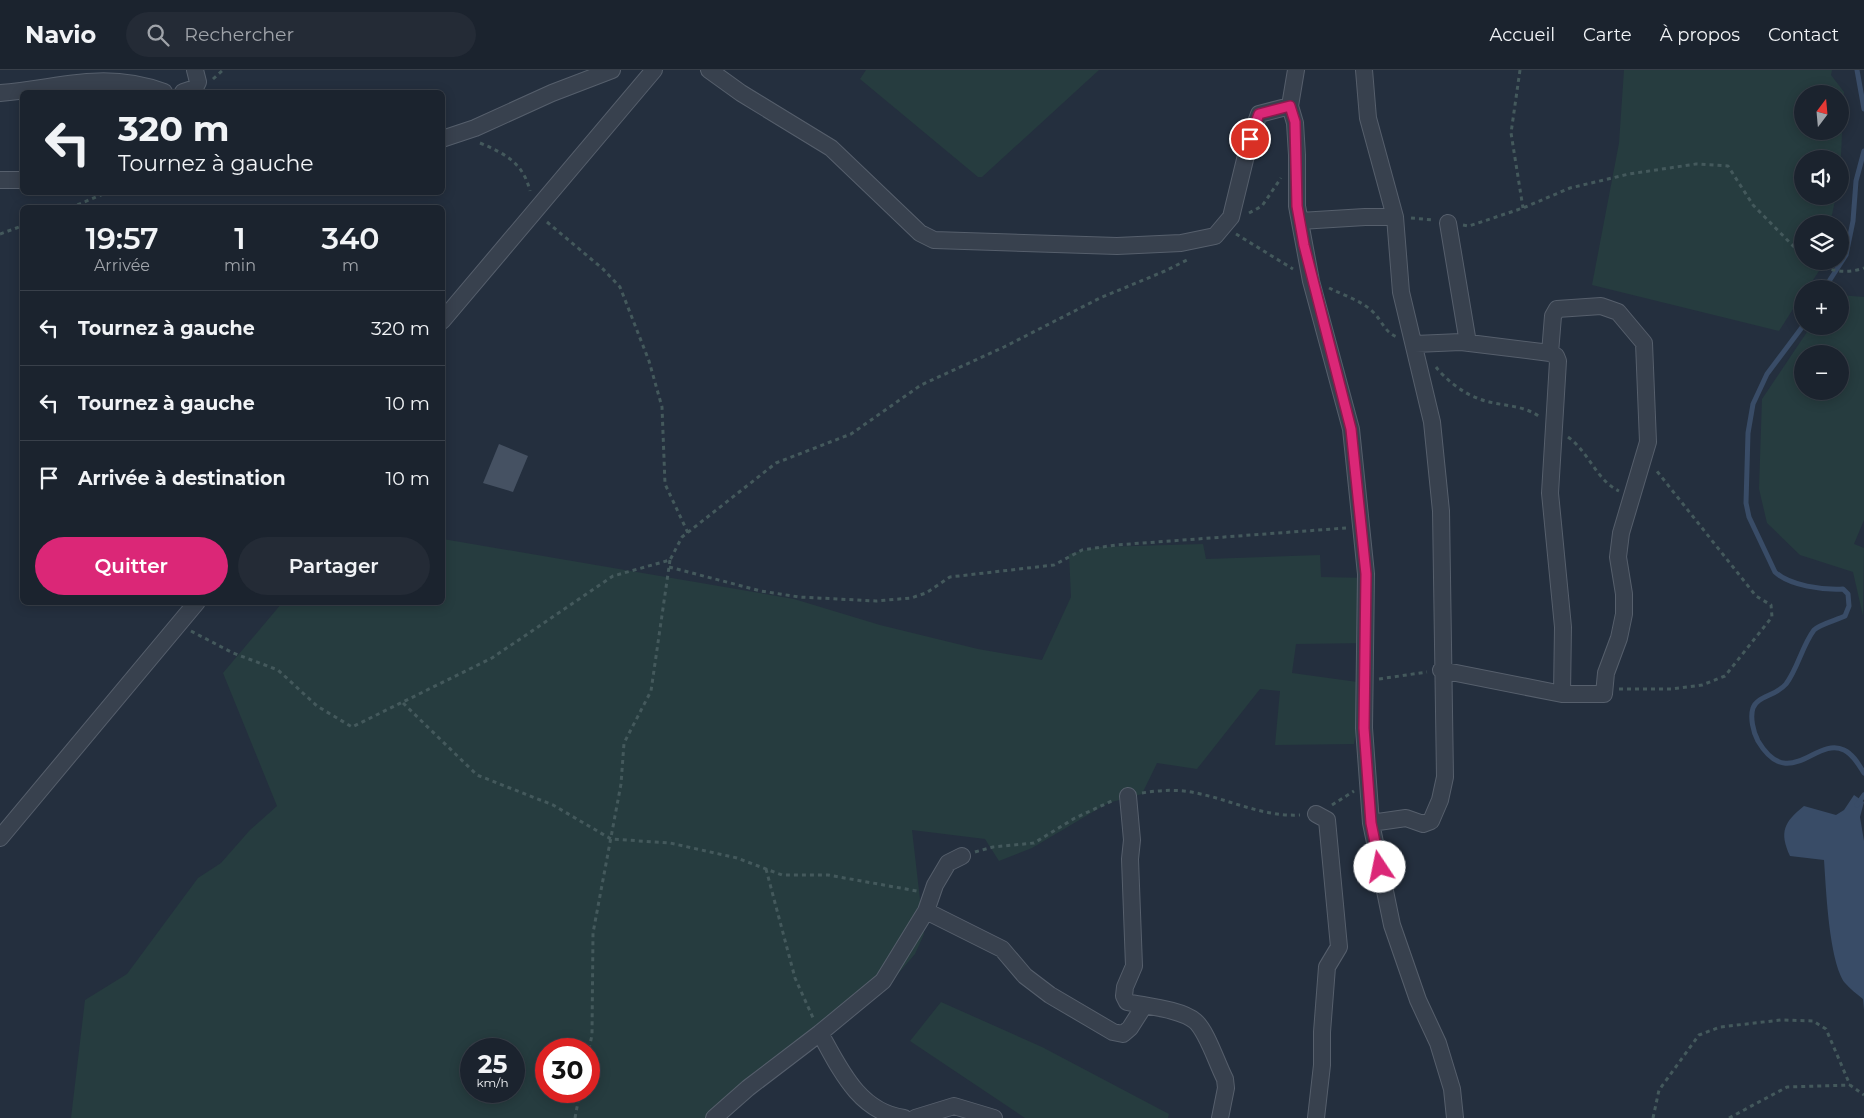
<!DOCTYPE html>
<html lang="fr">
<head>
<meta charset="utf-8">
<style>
	:root { --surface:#1b232e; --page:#242b36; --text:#f1f3f6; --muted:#a0a4aa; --line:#39404a; --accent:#db2777 }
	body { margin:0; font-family:Montserrat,sans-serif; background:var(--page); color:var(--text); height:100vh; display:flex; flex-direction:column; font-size:19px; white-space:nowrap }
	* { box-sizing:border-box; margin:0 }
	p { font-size:16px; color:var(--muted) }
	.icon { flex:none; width:28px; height:28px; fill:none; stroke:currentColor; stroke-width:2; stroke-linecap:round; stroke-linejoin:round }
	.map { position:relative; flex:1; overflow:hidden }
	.details { position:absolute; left:20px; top:135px; width:425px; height:400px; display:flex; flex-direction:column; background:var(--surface); border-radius:8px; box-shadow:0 2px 12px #0003,0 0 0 1px var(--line) }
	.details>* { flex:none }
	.guide { position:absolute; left:20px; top:20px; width:425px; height:105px; border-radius:8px; box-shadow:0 2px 12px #0003,0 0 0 1px var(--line); background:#1b232e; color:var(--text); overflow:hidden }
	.needle { width:32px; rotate:16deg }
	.buttons { position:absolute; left:1794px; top:15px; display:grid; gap:10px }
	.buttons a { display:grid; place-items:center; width:55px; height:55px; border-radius:50%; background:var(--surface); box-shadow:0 2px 12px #0003,0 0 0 1px var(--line); font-size:25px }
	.speed { position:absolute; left:460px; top:968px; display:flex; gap:10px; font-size:25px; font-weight:700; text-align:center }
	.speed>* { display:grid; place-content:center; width:65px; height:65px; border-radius:50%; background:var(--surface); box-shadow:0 2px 12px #0003,0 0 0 1px var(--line); line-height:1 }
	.speed small { font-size:12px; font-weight:400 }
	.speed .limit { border:8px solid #d22; background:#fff; color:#111 }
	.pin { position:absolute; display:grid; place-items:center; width:42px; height:42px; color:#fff; margin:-21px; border:2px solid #fff; border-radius:50%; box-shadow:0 1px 5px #0007 }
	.me { position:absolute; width:55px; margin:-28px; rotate:349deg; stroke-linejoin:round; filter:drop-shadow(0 0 4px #0008) }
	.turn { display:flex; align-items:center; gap:18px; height:105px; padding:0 15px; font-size:22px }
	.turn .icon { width:65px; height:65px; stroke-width:2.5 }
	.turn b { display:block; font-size:35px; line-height:42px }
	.eta { display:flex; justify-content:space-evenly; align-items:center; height:85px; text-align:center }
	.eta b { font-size:30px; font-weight:600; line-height:35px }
	.action { display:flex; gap:10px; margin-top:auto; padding:10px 15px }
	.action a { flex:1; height:58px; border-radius:30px; background:var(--accent); color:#fff; font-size:20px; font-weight:600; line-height:58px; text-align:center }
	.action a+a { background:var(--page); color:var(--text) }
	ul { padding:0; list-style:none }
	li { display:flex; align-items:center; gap:15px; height:75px; padding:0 15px; border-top:1px solid var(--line) }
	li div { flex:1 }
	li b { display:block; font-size:19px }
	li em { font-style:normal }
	header { display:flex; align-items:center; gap:30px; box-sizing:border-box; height:70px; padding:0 25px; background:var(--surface); border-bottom:1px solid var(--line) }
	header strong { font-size:24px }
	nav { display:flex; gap:28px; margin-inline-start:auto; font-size:18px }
	.search { width:350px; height:45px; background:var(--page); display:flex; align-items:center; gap:12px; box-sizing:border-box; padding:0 18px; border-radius:28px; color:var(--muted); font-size:19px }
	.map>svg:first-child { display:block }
</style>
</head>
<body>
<header>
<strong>Navio</strong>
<div class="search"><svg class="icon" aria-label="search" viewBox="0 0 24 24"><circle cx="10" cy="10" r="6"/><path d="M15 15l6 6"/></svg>Rechercher</div>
<nav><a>Accueil</a><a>Carte</a><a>À propos</a><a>Contact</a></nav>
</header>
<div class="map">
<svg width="1864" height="1048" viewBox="0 0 1864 1048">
	<rect width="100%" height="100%" fill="#242f3e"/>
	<path fill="#263c3f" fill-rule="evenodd" d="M866,0H1099L982,107H978L860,9Z
		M1624,0H1832L1831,5L1844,22L1840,106V89H1802V126H1836L1830,154H1802V191H1822L1821,198L1807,219H1802V225L1779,261L1592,215L1619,73ZM1802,24H1840V61H1802Z
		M1840,225L1864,227V450L1854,474L1864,478L1863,546L1853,502L1800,485L1767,453L1759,419L1762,329L1811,256H1840ZM1802,284H1840V321H1802Z
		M443,469L794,529L880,555L978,579L1042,590L1071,527L1069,484L1099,477L1203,474L1206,489L1320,485L1321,507L1370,508L1371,573L1296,574L1292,603L1365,613L1354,674L1275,675L1280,621L1260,619L1197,699L1157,693L1142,724L1108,733L1032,778L999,791L985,769L912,760L924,864L915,884L885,919L712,1048H71L85,930L127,904L198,808L221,793L250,760L277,736L223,603L282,533L442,532ZM471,979H514V1021H471ZM546,979H589V1021H546Z
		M941,932L1042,977L1169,1044L1168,1048H1025L910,971Z"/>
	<path fill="#394c67" d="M1854,725L1864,732L1860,747L1864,771V940L1863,929C1857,924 1850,919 1845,913C1829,892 1826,818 1824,790L1790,786C1779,762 1784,752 1804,736L1836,745L1844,740Z"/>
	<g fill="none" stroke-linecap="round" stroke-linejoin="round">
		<path stroke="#394c67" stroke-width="5" d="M1857,0L1864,39
			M1824,219L1846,185L1853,151L1856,111L1864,81
			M1803,256L1767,304L1753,334L1748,363L1746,433L1749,447L1775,502C1790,516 1823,520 1843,519L1848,524L1849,536L1845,546C1837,550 1820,554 1814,560C1802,576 1798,598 1786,614C1776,626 1757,626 1753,638C1750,647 1753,662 1758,671C1789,723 1816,666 1844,680C1853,684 1859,695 1864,703
			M1857,735L1864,725"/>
	</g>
	<path fill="#455162" d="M499,374L528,386L513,422L483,413Z"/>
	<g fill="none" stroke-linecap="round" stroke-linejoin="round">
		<defs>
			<path id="minor" d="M709,0L741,23L831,78L920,163L934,170L1117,176L1181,173L1215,166L1231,147L1250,69L1259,44L1290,36
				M1296,0L1290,36L1295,53L1297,85V136L1311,211L1351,359L1366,504L1364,658L1371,753L1392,855L1418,930L1438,973L1452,1019L1455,1048
				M1364,0L1368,48L1395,147L1401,222L1432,352L1441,441L1445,707L1440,730L1431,751L1423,754L1406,748L1371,753
				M183,22L195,18L198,12L195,0
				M0,23C62,18 103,0 164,22
				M442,69L475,58L552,23L612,0
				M0,110H22
				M1300,151L1365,147H1395
				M1448,153L1468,273
				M442,251L654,0
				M1415,274L1461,272L1550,283L1556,286L1558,291L1550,423L1563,557L1562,624
				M1441,600L1562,624H1604L1606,603L1619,568L1624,544V524L1618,487L1621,463L1648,372L1644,273L1618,242L1601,236L1557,239L1553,246L1550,283
				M1128,726L1132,770L1130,789L1134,896L1125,917L1124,926L1127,932C1145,936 1181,939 1195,951C1207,961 1217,994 1225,1009L1226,1018L1220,1048
				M0,768L197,532
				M926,841L1002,879L1025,906L1050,925L1113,962L1123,964L1130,958L1144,936
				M820,963C840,999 859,1042 904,1048
				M714,1048L748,1018L820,963L883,911L926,841L935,815L948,793L962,786
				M915,1048L954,1036L994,1048
				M1316,1048L1322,995V962L1327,897L1339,877L1327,750L1316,744"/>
		</defs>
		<use href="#minor" stroke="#565f6c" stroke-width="18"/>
		<path stroke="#44595c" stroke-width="3" stroke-dasharray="4 4" stroke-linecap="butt" d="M1520,0L1511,63L1523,138
			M213,9L223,0
			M480,73C506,84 523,93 530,121
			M70,138L108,122
			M1249,143L1262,136L1281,108
			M1411,148L1434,150
			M547,152L603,199L620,217L649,291L662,337L665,414L688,463
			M1463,155L1469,156L1523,138L1570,118L1629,104L1696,94L1728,96L1753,135L1802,185
			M0,164L22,156
			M1236,164L1293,199
			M1809,191C1828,200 1844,205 1864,198
			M1329,218C1343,225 1360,230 1372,241C1382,250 1384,262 1397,267
			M1436,297C1445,309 1463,323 1477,328C1498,337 1521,333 1540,347
			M1568,367C1589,382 1596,410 1619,421
			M669,497L761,521L799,527L876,531L911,528L926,523L950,507L1054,495L1082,480L1116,475L1346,458
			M191,561L233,583L278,600L317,636L352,657L492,588L613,506L670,490L682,467L776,393L851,364L921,315L1004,277L1100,228L1165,201L1189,189
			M1379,609L1427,602
			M1619,619H1671L1702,615L1725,606L1772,547L1771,535L1756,526L1656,400
			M403,633L477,705L553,735L611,769L670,773L737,788L782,805H828L917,821
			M1142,723C1160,720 1178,719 1196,723C1231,730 1263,747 1300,745
			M1332,735L1354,721
			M975,782L993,777L1034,773L1075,748L1114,730
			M766,799L795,908L814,950
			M589,979L592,965L593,863L621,714L624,673L651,621L670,490
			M575,1048L580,1021
			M1653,1048L1659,1020L1699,965L1720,957L1781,950L1813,951L1826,959L1850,1015L1864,1025
			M1729,1048L1787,1017L1850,1015"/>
		<use href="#minor" stroke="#38414e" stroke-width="16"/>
	</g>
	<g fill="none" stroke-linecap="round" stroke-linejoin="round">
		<defs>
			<path id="route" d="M1250,69L1259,44L1290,36L1295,52L1297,136L1304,175L1351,359L1366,504L1364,658L1371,753L1380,797"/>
		</defs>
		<use href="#route" stroke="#8e194d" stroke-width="12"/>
		<use href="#route" stroke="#db2777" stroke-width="9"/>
	</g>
</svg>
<div class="buttons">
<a><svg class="needle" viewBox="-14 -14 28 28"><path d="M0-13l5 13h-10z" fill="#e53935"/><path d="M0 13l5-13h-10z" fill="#a0a4aa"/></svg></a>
<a><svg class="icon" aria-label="sound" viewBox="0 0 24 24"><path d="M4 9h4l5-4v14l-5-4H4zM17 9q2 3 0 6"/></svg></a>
<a><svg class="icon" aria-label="layers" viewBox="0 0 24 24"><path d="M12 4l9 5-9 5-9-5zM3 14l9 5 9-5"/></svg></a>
<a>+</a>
<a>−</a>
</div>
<div class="speed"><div>25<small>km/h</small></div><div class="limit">30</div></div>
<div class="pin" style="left:1250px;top:69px;background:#d93025"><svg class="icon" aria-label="arrive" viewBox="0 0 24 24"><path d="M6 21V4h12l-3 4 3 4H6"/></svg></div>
<svg class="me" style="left:1380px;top:797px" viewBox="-20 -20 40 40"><circle r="19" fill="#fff"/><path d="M0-13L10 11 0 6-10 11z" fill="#db2777"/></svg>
<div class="guide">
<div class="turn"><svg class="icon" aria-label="left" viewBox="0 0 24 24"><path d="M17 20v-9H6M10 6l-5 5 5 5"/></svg><div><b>320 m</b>Tournez à gauche</div></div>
</div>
<section class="details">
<div class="eta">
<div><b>19:57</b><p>Arrivée</p></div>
<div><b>1</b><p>min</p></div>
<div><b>340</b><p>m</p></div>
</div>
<ul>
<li><svg class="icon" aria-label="left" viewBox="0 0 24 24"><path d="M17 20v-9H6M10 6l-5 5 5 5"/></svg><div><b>Tournez à gauche</b></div><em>320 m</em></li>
<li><svg class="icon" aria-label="left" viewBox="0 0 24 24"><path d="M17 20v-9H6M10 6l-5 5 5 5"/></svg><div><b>Tournez à gauche</b></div><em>10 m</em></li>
<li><svg class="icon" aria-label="arrive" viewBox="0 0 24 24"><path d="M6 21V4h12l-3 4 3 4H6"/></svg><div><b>Arrivée à destination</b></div><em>10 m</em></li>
</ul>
<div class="action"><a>Quitter</a><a>Partager</a></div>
</section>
</div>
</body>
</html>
